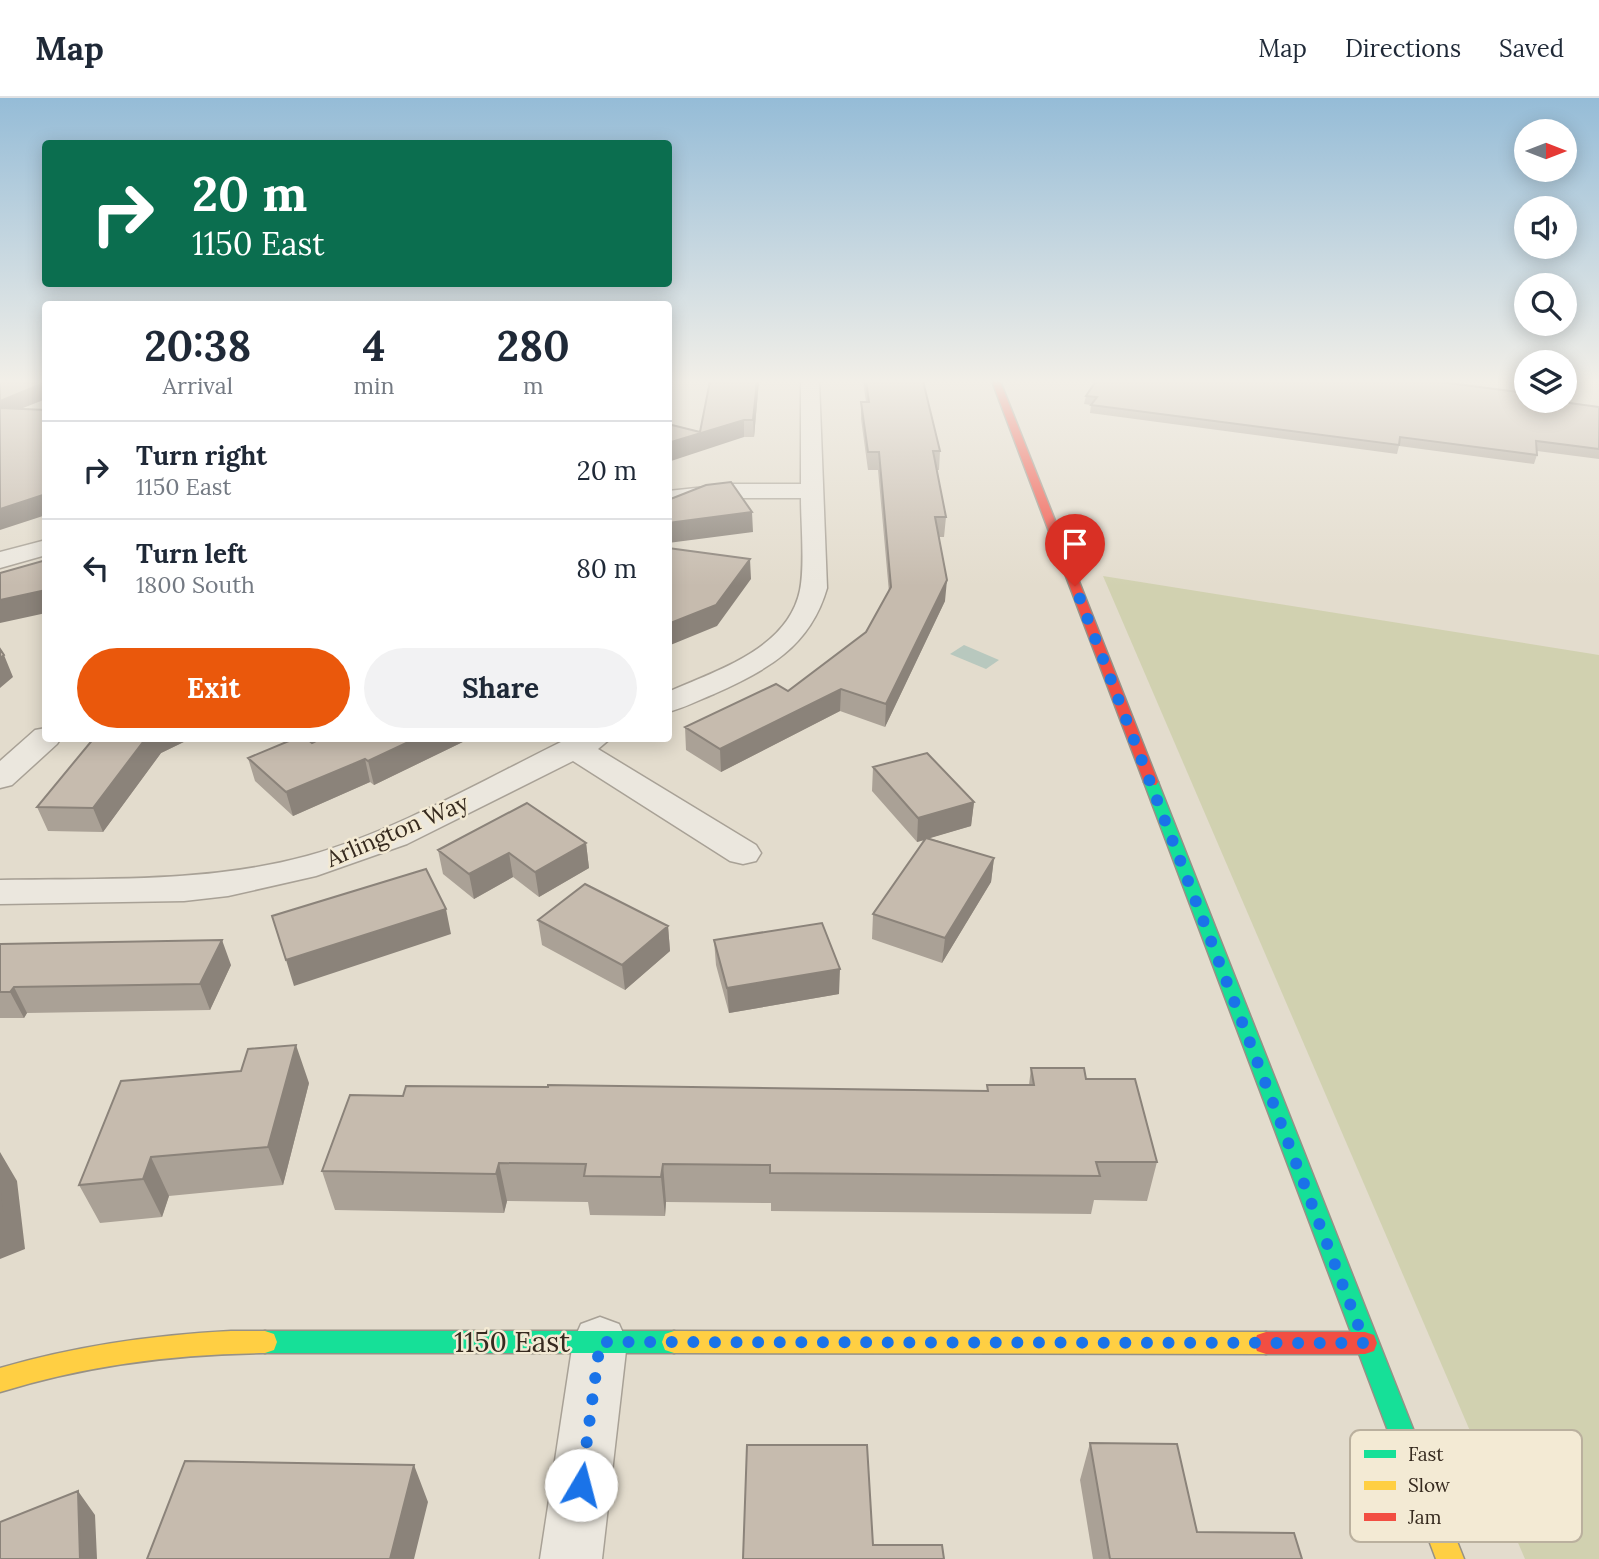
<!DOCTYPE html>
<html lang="en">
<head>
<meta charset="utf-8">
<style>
	:root { --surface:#fff; --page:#f2f2f3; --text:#1f2937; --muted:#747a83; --line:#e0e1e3; --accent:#ea580c }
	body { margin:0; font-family:Lora,serif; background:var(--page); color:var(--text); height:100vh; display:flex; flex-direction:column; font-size:26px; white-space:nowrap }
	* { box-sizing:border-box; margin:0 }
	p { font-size:23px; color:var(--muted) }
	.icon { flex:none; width:38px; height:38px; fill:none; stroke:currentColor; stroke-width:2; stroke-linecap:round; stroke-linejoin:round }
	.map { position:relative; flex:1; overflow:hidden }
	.drawer { position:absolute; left:42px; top:203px; width:630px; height:441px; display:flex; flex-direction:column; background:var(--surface); border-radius:7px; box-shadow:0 4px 18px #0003 }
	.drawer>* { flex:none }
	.hud { position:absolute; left:42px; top:42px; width:630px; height:147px; border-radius:7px; box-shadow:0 4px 18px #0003; background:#0b6e4f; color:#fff; overflow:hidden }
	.needle { width:46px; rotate:90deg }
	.fabs { position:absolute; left:1514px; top:21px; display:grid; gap:14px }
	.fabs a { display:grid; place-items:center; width:63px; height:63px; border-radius:50%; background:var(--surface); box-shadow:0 4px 18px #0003; font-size:35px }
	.pin { position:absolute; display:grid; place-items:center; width:60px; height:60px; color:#fff; margin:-72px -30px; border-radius:50% 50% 50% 0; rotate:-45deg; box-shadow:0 0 7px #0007 }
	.pin .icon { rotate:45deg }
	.me { position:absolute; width:77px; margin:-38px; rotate:8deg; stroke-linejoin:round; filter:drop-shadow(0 0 5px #0008) }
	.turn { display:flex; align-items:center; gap:24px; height:147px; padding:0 35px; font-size:32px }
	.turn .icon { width:91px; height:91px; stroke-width:2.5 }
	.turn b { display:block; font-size:49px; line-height:60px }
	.eta { display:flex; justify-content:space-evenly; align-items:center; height:119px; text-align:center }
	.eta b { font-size:42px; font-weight:700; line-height:49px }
	.primary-button { display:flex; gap:14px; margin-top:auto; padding:14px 35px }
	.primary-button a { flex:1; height:80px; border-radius:42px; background:var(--accent); color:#fff; font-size:28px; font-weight:700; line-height:80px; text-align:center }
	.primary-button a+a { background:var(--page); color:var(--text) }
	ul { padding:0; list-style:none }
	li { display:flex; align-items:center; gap:21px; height:98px; padding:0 35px; border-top:2px solid var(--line) }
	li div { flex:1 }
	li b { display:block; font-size:26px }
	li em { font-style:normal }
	header { display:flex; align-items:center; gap:42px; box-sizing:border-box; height:98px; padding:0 35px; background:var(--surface); border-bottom:2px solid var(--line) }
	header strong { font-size:33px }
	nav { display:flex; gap:38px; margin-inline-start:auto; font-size:24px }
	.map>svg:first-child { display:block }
</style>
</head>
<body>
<header>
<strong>Map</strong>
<nav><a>Map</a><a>Directions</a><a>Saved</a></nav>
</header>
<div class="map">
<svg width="1599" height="1461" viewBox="0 0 1599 1461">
	<rect width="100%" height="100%" fill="#e3dccd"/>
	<path fill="#d1d1b0" d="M1103,478L1599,557V1461H1525Z"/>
	<path fill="#b8c8be" d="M964,547L999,562L986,571L950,556Z"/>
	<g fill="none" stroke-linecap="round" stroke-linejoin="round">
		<defs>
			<path id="street" d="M801,283H819L827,490C810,549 767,572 714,596C699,602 684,610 668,614V594C717,572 788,551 800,492C805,468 801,426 801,400H734L668,407V393L734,386H801Z
				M46,442V457L0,470V454Z
				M46,630V640H61L57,646L12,687L0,690V663L35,632Z
				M569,640H611L598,651L756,747L761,755L756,763L743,766L730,763L573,663L407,746L316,778L228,798L184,803L0,806V782C103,780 207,785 307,758C397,733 485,681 569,640Z
				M600,1219L619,1226L627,1244L602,1461H540L573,1244L581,1226Z"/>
			<path id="fast" d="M1151,680L1158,684L1419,1346L1415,1355L1406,1359L1397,1355L1393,1346L1144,684Z
				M265,1233H674L683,1236L686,1244L683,1252L674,1255H265L256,1252L253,1244L256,1236Z"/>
			<path id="slow" d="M231,1233H265L274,1236L277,1244L274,1252L265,1255C174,1256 87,1267 0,1294V1270C76,1248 152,1237 231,1233Z
				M674,1233L1266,1234L1275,1237L1278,1245L1275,1253L1266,1256L674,1255L665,1252L662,1244L665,1236Z
				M1406,1333L1415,1337L1464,1461H1436L1393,1346L1397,1337Z"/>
			<path id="jam" d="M992,283H1000L1158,684L1156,687H1146L1144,684Z
				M1266,1234H1365L1374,1237L1377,1245L1374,1253L1365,1256H1266L1257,1253L1254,1245L1257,1237Z"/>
		</defs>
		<use href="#street" stroke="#a8a196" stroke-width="3"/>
		<use href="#fast" stroke="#979186" stroke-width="3"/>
		<use href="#slow" stroke="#979186" stroke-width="3"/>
		<use href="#jam" stroke="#979186" stroke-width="3"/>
		<use href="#street" fill="#ebe7de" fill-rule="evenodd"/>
		<use href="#fast" fill="#16e098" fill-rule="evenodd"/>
		<use href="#slow" fill="#ffcf43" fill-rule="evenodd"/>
		<use href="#jam" fill="#f24e42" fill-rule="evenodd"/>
	</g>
	<path fill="#aaa196" d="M710,283H759L754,339H744L700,334Z
		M863,283H923L940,353L939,372H937L946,419L944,439H939L945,503L885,629L840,613L721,674L686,652L685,629L788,593L866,534L889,494L878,372H868L861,321V304H866Z
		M1086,298L1526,303L1599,309V361L1537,353V357L1534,366L1399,348L1397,356L1090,315L1091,307L1084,306Z
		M94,640H192L161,655L103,734L48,733L37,709Z
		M322,640H471L374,687L370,684L293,718L255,683L248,660L312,645Z
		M873,669L974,704L971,728L929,740L994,760L991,784L942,865L872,841L873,816L925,742L917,744L872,693Z
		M586,745L589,770L539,799L513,779L474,801L443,776L438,752Z
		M538,822L668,828L670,853L625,892L542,847Z
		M714,842L839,896L729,915L716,867Z
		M0,846L231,867L210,912L27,915L24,920H0Z
		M1031,970L1086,981L1157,1064L1147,1103L1094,1102L1091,1116L771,1113V1105L666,1104L665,1118L590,1117L588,1104L507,1103L504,1115L335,1112L322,1073L403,998L987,993V987H1029Z
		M309,985L283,1087L169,1098L162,1119L100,1125L79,1087Z
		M1090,1345L1197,1434L1302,1461H1093L1080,1382Z"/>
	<path fill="#8b837a" d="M757,283H759L754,339L753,322Z
		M46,284V301L0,319V303Z
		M744,322V339L668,364V345Z
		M46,396V417L0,432V411Z
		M752,414L753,434L668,445V425Z
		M750,461L751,481L717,528L668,548V526Z
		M947,482L945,503L885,629L886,606Z
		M46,492V515L0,525V502Z
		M4,557L13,579L0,590V560Z
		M841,591L840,613L721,674L720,651Z
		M146,640H192L161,655L103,734L93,710Z
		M417,640H471L374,687L368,663Z
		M365,661L370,684L293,718L286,694Z
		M974,704L971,728L917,744L918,720Z
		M586,745L589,770L539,799L535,774Z
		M509,755L513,779L474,801L469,776Z
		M994,760L991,784L942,865L945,840Z
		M446,811L451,836L294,888L286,862Z
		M668,828L670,853L625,892L622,867Z
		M222,842L231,867L210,912L200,886Z
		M840,871L839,896L729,915L727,890Z
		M14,889L27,915L24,920L10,894Z
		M296,947L309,985L283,1087L268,1049Z
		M0,1054L17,1083L25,1151L0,1161Z
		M151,1059L169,1098L162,1119L143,1081Z
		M499,1065L507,1103L504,1115L496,1076Z
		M663,1066L666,1104L665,1118L661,1079Z
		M414,1367L428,1404L414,1461H390Z
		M78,1393L95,1417L97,1461H80Z"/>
	<path fill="#c6bbae" stroke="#8b837a" stroke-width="2" d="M0,283H46V284L0,303Z
		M710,283H757L753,322H744L668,345V326L700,334Z
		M866,283H923L940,353H933L946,419H935L947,482L886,606L841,591L720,651L685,629L776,586L788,593L866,534L891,489L879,354H868L861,304H869Z
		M1096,283H1433L1526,295V303H1555L1599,309V351L1536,343L1537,357L1400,339L1399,347L1091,307L1097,299L1086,298Z
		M0,310L46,312V396L0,411Z
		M731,384L752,414L668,425V402L706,387Z
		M668,450L750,461L716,507L668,526Z
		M46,462V492L0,502V475Z
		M0,551L4,557L0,560Z
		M94,640H146L93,710L37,709Z
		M296,640H306L312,645L322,640H417L368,663L365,661L286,694L248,660Z
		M927,655L974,704L918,720L873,669Z
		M527,705L586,745L535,774L509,755L469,776L438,752Z
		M926,740L994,760L945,840L873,816Z
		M426,771L446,811L286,862L272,818Z
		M585,786L668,828L622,867L538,822Z
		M822,825L840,871L727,890L714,842Z
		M222,842L200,886L14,889L10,894H0V846Z
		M296,947L268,1049L151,1059L143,1081L79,1087L121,983L241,973L248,951Z
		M1031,970H1084L1086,981H1135L1157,1064H1096L1100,1078L770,1075V1067L663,1066L661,1079L584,1078L586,1066L499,1065L496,1076L322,1073L350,997L403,998L406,988L548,989V987L988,993L987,987H1034Z
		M0,1094L2,1113H0Z
		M1090,1345L1177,1346L1197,1434L1294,1435L1302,1461H1110Z
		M747,1347H867L873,1447H942L944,1461H743Z
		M185,1363L414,1367L390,1461H147Z
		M78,1393L80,1461H0V1424Z"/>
	<linearGradient id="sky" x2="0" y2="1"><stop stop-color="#95bcd7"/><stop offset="0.58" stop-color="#f2efe8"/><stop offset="1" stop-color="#f2efe8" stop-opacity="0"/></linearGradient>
	<rect width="1599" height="488" fill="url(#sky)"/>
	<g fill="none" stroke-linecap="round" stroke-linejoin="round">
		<path stroke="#1a73e8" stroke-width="12" stroke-dasharray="0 21.6" d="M581,1387L600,1244L1365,1245L1075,488"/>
	</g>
	<g text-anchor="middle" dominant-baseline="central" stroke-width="5" stroke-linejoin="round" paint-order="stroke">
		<g font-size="23" fill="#362a1f" stroke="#f3ead4">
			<text transform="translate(397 732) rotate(-23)">Arlington Way</text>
		</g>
		<g font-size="28" fill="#362a1f" stroke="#f3ead4">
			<text x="512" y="1244">1150 East</text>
		</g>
	</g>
	<rect x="1350" y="1332" width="232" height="112" rx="10" fill="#f3ead4" stroke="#bab09e" stroke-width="2"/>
	<rect x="1364" y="1352" width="32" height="8" fill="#16e098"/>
	<rect x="1364" y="1383" width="32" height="9" fill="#ffcf43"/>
	<rect x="1364" y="1415" width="32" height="8" fill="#f24e42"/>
	<g font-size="19" fill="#362a1f">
		<text x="1408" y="1363">Fast</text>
		<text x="1408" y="1394">Slow</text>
		<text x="1408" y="1426">Jam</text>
	</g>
</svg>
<div class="fabs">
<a><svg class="needle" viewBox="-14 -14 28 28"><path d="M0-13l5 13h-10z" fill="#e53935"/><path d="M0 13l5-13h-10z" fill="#747a83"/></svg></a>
<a><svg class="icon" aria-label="sound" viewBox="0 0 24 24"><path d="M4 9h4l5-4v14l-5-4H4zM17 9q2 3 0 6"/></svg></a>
<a><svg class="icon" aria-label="search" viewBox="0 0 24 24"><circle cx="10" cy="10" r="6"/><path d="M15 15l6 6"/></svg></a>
<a><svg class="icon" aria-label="layers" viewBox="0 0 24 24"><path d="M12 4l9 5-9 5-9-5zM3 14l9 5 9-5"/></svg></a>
</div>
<div class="pin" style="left:1075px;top:488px;background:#d93025"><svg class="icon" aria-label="arrive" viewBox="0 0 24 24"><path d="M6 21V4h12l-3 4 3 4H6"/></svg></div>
<svg class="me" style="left:581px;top:1387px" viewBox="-20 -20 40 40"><circle r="19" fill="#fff"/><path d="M0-13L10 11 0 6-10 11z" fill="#1a73e8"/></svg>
<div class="hud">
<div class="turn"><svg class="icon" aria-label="right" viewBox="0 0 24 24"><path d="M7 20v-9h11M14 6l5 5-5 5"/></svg><div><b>20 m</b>1150 East</div></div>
</div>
<section class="drawer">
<div class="eta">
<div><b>20:38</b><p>Arrival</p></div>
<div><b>4</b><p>min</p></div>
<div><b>280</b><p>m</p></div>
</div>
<ul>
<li><svg class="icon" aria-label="right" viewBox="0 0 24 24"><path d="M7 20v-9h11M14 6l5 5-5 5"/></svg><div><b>Turn right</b><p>1150 East</p></div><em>20 m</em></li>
<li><svg class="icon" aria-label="left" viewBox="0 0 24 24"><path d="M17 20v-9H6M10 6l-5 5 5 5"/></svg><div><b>Turn left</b><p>1800 South</p></div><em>80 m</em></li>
</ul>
<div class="primary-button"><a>Exit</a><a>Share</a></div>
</section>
</div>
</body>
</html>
